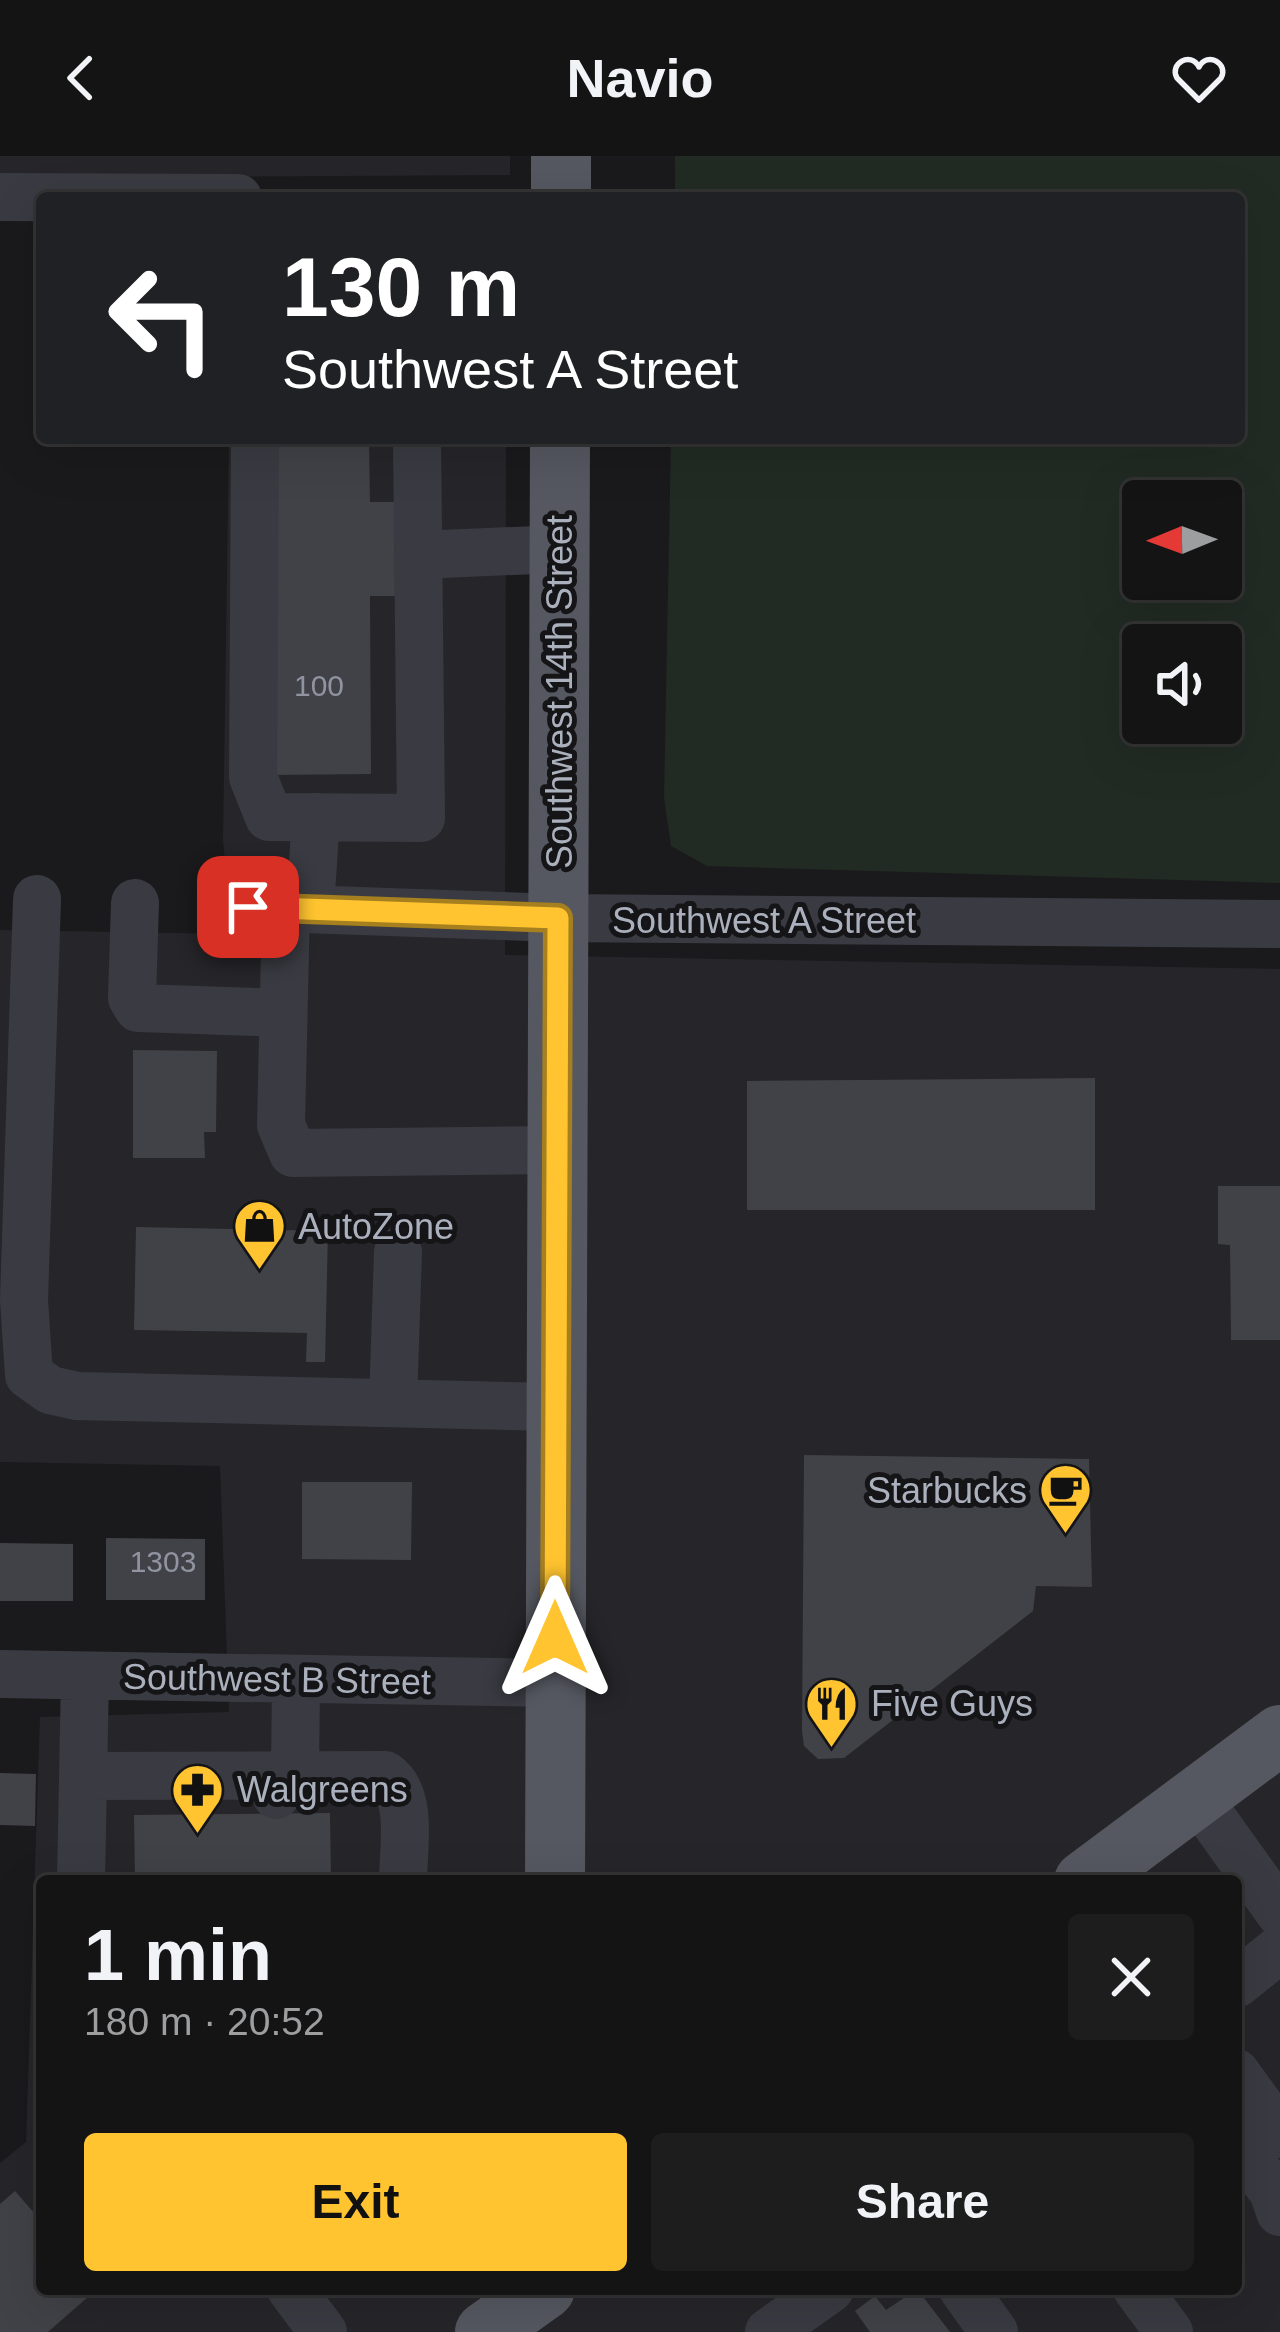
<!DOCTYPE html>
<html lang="en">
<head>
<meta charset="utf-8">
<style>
	:root { --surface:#141415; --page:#1d1d1e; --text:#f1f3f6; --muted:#9d9ea0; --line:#333334; --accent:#ffc42f }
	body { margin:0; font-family:Helvetica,sans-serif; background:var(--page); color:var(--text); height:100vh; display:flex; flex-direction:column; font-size:45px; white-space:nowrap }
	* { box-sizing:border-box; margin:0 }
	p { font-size:39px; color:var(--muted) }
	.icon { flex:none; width:66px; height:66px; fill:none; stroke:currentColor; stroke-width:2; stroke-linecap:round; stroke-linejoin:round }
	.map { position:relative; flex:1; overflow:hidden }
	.sheet { position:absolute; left:36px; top:1719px; width:1206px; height:420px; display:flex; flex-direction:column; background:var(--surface); border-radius:12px; box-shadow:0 12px 48px #0002,0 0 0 3px var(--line) }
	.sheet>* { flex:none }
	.guide { position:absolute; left:36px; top:36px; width:1209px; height:252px; border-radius:12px; box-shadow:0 12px 48px #0002,0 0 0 3px var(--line); background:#202124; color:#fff; overflow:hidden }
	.needle { width:78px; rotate:269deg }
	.buttons { position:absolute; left:1122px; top:324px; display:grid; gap:24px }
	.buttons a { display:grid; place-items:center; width:120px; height:120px; border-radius:12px; background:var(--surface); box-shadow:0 12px 48px #0002,0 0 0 3px var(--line); font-size:60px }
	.pin { position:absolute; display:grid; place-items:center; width:102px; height:102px; color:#fff; margin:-51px; border-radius:24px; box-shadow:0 6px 18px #0006 }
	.me { position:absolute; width:132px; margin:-66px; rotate:0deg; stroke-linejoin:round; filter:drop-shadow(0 0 9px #0008) }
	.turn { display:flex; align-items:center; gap:42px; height:252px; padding:0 48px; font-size:54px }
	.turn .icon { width:156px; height:156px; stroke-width:2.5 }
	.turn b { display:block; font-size:84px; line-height:102px }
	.round { display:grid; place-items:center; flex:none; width:126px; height:126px; border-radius:12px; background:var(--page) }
	.overview { display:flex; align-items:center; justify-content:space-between; height:204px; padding:0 48px }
	h1 { font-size:72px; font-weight:600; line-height:90px }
	.button { display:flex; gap:24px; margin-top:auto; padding:24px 48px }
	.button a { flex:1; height:138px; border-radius:12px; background:var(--accent); color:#111; font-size:48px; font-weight:600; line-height:138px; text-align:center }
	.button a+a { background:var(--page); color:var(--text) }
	header { display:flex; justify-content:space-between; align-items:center; height:156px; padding:0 48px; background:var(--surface); font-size:54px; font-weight:600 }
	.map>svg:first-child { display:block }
</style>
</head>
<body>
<header><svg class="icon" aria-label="back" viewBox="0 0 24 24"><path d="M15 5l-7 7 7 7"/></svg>Navio<svg class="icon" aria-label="heart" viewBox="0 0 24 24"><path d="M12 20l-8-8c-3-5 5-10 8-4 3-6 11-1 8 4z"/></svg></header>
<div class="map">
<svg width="1280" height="2176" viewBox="0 0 1280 2176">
	<rect width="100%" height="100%" fill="#1a1a1c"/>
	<path fill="#262529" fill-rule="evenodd" d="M0,0H510V19L0,22Z
		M229,282H506L505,799L1280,813V2176H0V2007L26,1986L40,1561L229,1556L220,1310L0,1306V774L232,778L223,685ZM42,1725H1236V2133H42Z"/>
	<path fill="#212b23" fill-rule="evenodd" d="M675,0H1280V727L707,710L671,690L664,642L671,282H1239V42H675ZM1143,345H1221V423H1143ZM1143,489H1221V567H1143Z"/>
	<path fill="#414247" d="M268,282H369L370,346H394L395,440H370L371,618L269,619Z
		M133,894L217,895L216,976H204L205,1002H133Z
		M1095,922V1054H747V925Z
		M1218,1030H1280V1184H1231L1230,1089L1218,1088Z
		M136,1071L328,1075L325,1206H306L307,1177L134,1174Z
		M804,1299L1089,1303L1092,1431L1036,1430L1033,1455L844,1602L818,1603L804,1590L802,1575Z
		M302,1326H412L411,1404L302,1403Z
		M106,1382L205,1383V1444H106Z
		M0,1387L73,1388V1445H0Z
		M0,1617L36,1618L35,1670L0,1669Z
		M330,1657L331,1725H135L134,1659Z
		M15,2035L42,2066V2133H97L48,2176H0V2048Z
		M917,2133L950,2176H870L855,2155L875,2140L886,2154Z"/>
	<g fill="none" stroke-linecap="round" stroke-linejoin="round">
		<path stroke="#3a3b42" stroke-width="48" d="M0,41L238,42
			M255,282L253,621L269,661L421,662L417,282
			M418,399L559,393
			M37,743L24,1144L29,1219L50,1234L77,1240L556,1251
			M135,747L132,842L138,852L283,857
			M248,751L558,762L1280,768
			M286,752L281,969L293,997L557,994
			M310,753L316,661
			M393,1247L398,1096
			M0,1518L555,1527
			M83,1620L385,1619C414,1639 403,1693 403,1725
			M276,1639L295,1617L296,1525
			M1197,1641L1280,1757
			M81,1725L85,1520
			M1236,1828L1280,1793
			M1236,1917L1280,1978
			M1236,1987L1273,2035L1280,2056
			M291,2133L323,2176
			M963,2133L994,2176
			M1137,2133L1169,2176
			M769,2176L830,2133"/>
		<path stroke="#565861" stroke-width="60" d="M561,42V0
			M555,1725L560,282
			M1084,1725L1280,1579
			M485,2176L545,2133"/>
	</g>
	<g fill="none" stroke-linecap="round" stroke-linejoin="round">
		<defs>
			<path id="route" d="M248,751L558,762L555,1482"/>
		</defs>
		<use href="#route" stroke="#a67f1f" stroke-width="30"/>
		<use href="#route" stroke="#ffc42f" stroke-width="21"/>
	</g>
	<defs>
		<symbol id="shop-pin" viewBox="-11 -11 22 30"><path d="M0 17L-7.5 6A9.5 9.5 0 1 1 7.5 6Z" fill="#ffc42f" stroke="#151517"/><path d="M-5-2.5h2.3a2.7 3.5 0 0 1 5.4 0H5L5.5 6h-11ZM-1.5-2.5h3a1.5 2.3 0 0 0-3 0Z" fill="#111"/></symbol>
		<symbol id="cafe-pin" viewBox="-11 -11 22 30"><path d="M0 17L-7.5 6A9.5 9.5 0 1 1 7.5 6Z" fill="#ffc42f" stroke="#151517"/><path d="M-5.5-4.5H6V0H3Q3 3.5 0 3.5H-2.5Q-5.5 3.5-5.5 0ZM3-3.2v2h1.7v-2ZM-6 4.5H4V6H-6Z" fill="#111"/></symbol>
		<symbol id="restaurant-pin" viewBox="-11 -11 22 30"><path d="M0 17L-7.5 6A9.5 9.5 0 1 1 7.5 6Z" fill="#ffc42f" stroke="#151517"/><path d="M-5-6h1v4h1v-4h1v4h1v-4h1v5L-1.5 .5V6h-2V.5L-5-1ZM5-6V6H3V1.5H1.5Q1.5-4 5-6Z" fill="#111"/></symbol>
		<symbol id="pharmacy-pin" viewBox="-11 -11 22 30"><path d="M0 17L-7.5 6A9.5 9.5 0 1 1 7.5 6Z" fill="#ffc42f" stroke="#151517"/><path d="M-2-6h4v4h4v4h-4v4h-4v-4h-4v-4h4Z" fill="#111"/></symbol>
	</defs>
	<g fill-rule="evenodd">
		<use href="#shop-pin" x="230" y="1040" width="59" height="81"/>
		<use href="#cafe-pin" x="1036" y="1304" width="59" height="81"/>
		<use href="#restaurant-pin" x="802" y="1518" width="59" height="81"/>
		<use href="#pharmacy-pin" x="168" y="1604" width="59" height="81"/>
	</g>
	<g text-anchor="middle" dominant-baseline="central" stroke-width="10" stroke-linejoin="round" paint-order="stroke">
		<g font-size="30" fill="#9094a0">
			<text x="319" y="529">100</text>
			<text x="163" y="1405">1303</text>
		</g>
		<g font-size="36" fill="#abb0bd" stroke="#151517">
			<text transform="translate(559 536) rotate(-90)">Southwest 14th Street</text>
			<text x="764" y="764">Southwest A Street</text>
			<text transform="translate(277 1523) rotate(1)">Southwest B Street</text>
		</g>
		<g font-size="36" fill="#abb0bd" stroke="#151517" text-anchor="start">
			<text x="298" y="1070">AutoZone</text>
			<text x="1027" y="1334" text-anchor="end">Starbucks</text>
			<text x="871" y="1547">Five Guys</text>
			<text x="237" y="1633">Walgreens</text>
		</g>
	</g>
</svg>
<div class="buttons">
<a><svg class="needle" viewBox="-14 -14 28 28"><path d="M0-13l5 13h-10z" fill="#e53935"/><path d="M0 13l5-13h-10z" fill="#9d9ea0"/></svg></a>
<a><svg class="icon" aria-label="sound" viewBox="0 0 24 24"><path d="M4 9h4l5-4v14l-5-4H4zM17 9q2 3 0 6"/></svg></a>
</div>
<div class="pin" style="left:248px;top:751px;background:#d93025"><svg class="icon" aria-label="arrive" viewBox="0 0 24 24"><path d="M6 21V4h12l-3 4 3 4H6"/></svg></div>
<svg class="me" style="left:555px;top:1482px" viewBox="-20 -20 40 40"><path d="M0-17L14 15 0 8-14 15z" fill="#ffc42f" stroke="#fff" stroke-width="4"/></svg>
<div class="guide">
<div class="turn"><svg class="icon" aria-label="left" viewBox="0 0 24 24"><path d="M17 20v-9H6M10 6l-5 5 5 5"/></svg><div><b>130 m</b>Southwest A Street</div></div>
</div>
<section class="sheet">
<div class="overview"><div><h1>1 min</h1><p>180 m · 20:52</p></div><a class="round"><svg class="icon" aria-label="close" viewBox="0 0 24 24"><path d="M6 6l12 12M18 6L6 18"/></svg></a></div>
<div class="button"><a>Exit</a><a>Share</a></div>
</section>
</div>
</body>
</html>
